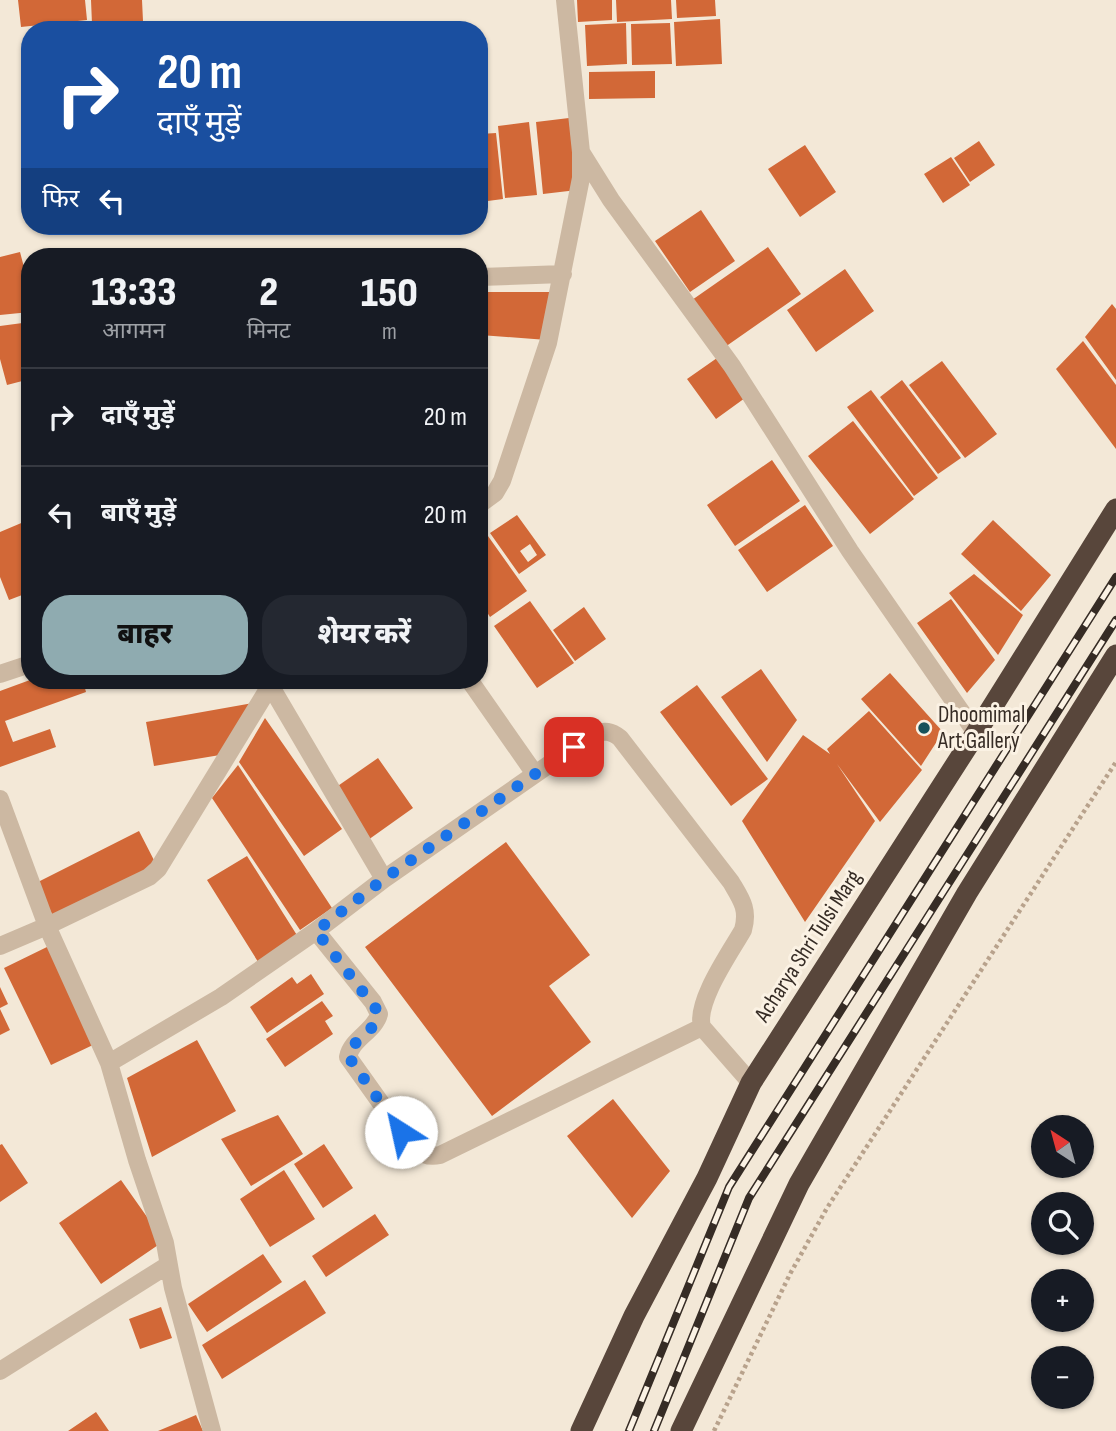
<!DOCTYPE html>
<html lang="hi">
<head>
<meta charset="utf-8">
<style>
	:root { --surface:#171b24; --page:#242831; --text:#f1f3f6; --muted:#9ea1a6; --line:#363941; --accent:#8fabb0 }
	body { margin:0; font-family:"Sofia Sans Condensed","Noto Sans Devanagari",sans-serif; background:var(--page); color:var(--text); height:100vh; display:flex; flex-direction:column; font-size:26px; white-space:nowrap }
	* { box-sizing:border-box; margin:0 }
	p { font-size:23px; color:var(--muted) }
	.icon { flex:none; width:38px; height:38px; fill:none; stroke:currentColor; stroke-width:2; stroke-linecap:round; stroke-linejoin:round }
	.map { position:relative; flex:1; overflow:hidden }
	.side { position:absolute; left:21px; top:248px; width:467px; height:441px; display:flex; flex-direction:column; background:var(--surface); border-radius:28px; box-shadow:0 2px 5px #0004 }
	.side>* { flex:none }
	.banner { position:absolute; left:21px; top:21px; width:467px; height:214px; border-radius:28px; box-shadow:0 2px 5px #0004; background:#1a4fa0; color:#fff; overflow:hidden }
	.needle { width:46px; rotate:324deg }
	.fabs { position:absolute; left:1031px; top:1115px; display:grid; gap:14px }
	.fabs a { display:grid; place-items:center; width:63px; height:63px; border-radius:50%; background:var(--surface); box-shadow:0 2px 5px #0004; font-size:35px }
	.pin { position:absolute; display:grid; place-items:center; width:60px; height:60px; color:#fff; margin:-30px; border-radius:14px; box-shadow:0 4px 10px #0006 }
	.me { position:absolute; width:77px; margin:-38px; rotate:325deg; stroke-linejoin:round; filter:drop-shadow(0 0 5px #0008) }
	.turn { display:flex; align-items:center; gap:24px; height:147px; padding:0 21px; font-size:32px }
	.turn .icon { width:91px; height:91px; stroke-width:2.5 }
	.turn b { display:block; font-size:49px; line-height:60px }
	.then { display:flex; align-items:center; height:66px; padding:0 21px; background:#0003; gap:14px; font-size:26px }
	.eta { display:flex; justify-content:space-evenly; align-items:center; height:119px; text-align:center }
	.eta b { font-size:42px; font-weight:800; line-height:49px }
	.cta { display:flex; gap:14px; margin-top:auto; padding:14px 21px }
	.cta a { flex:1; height:80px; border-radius:28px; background:var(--accent); color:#111; font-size:28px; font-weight:800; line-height:80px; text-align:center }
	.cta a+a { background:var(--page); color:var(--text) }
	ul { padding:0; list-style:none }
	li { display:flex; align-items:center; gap:21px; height:98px; padding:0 21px; border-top:2px solid var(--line) }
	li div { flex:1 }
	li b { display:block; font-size:26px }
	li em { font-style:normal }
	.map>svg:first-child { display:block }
</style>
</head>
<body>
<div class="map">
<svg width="1116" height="1431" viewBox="0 0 1116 1431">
	<rect width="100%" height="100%" fill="#f3e8d7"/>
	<path fill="#d26837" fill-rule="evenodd" d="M18,0H85L87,20L21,27Z
		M91,0H142L143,21L92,24Z
		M577,0H612V20L578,22Z
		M616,0H671L672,19L617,22Z
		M676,0H715L716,16L677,18Z
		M720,19L722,64L676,66L674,22Z
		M197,22V30H147L146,25Z
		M626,23L627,64L587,66L585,25Z
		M670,23L672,64L632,65L631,24Z
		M443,26V30H414V28Z
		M655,71V98L589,99V72Z
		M569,118L577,190L543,194L536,122Z
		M529,122L537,195L505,198L498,126Z
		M496,133L503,199L480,202V134Z
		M979,141L995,165L970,182L954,158Z
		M805,145L836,192L800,217L768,169Z
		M951,157L970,185L943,203L924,174Z
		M701,210L735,261L690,292L655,241Z
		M768,247L801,294L725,347L692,300Z
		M20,252L30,290V312L0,315V257Z
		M845,269L874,311L816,352L787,310Z
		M481,292H551L547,340L480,335Z
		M1112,304L1116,309V380L1085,337Z
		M30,322V379L7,385L0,359V326Z
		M1083,341L1116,385V449L1056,369Z
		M717,358L745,398L716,419L687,379Z
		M942,361L997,434L965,458L909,385Z
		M902,380L961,458L938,474L880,397Z
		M871,390L938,478L914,496L847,407Z
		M853,421L914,499L870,534L808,456Z
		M772,460L800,501L735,546L707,505Z
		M805,505L833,546L767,592L738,550Z
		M517,515L546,555L519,574L490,533ZM530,544L537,555L528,562L520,551Z
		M993,520L1051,575L1021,611L961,554Z
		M26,521L30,531V592L9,600L0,577V532Z
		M483,529L527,591L490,617L480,601V531Z
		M974,574L1023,615L998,655L949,593Z
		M951,599L995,660L967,693L917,623Z
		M530,601L574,663L537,688L494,626Z
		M584,607L606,639L575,661L553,630Z
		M761,669L797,720L767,762L721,697Z
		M890,673L943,732L921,766L861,699Z
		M30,680L83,681L86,692L5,721L13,742L50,729L56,747L0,767V691Z
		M697,685L768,779L731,806L660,712Z
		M253,703L226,754L154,766L146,722Z
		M869,711L922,770L880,822L837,764L875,821L805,922L742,821L803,735L830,754L827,749Z
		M265,718L342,829L304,856L239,762Z
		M378,758L413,808L368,840L332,790Z
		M238,765L332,908L300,930L212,798Z
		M139,831L157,866L54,918L36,883Z
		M506,842L590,955L549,986L591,1042L492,1116L365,947Z
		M247,856L300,940L260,965L207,880Z
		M49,946L95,1044L51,1065L4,968Z
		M311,974L324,994L267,1033L250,1007L292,977L297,984Z
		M0,987L8,1004L0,1008Z
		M322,1001L333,1016L325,1021L333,1034L285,1067L266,1039Z
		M0,1009L10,1030L0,1035Z
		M197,1040L236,1111L152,1157L127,1078Z
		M613,1099L670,1171L632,1218L567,1136Z
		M278,1115L303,1154L251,1186L221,1139Z
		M2,1144L28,1183L0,1202V1145Z
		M324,1144L353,1188L323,1208L294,1164Z
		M284,1170L315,1219L270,1247L240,1199Z
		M121,1180L164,1241L101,1284L59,1223Z
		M375,1214L389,1235L326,1277L312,1256Z
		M263,1254L282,1282L207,1332L188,1304Z
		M305,1280L326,1313L222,1379L202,1345Z
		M161,1307L172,1338L140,1349L129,1319Z
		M96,1412L109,1431H68Z
		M196,1415L203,1431H158Z"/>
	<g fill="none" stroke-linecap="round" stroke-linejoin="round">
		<path stroke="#b8a28c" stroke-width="4.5" stroke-dasharray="3.5 3.5" stroke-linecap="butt" d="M714,1431L790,1274L827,1208L1116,762"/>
		<path stroke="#ccb8a2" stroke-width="18" d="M581,152L611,200L732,366L850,551L976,733
			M480,277L563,274
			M480,504L495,493L502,481L548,343L581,178V152L565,0
			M0,674L30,664
			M470,681L535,774
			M270,685L384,879
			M0,799L47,926L109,1063L137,1160L165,1243L173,1288L212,1431
			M316,931L373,1002L379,1014C375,1031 351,1039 348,1057L410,1144C421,1153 426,1158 440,1155L702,1027
			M0,946L47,926L149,877L158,869L273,681
			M109,1063L221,997L316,931L384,879L593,734C605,730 611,731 620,738L731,882C741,899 749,909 743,930C730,953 695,1002 702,1027L751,1083
			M0,1371L168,1265"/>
		<path stroke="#58463b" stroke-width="21" d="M581,1431L634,1316L707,1178L751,1083L976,733L1116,509
			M681,1431L799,1184L967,893L1116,655"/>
		<defs>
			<path id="rail" d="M629,1431L729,1187L1116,577
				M654,1431L749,1198L1116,620"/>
		</defs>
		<use href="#rail" stroke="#362c25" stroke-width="8"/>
		<use href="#rail" stroke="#fbf2e4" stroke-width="5" stroke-dasharray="16" stroke-linecap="butt"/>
	</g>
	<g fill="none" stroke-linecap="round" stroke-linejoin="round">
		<path stroke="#1a73e8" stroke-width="12" stroke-dasharray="0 21.6" d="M401,1132L348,1056C351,1038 384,1029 376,1009L316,931L384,879L574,747"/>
	</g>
	<circle fill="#17525b" stroke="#fbf2e4" stroke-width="2.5" cx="924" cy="728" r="7"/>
	<g text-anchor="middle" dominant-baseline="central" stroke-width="6" stroke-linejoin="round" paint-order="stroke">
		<g font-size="23" fill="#362c25" stroke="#fbf2e4" text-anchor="start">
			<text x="938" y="715">Dhoomimal<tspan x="938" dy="26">Art Gallery</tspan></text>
		</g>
		<g font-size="23" fill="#362c25" stroke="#fbf2e4">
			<text transform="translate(808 946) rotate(-57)">Acharya Shri Tulsi Marg</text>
		</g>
	</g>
</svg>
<div class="fabs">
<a><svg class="needle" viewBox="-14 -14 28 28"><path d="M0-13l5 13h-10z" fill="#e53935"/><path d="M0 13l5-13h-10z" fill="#9ea1a6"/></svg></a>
<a><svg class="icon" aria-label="search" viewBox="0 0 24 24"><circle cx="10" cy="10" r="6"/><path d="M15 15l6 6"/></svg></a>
<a>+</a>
<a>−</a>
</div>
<div class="pin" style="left:574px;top:747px;background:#d93025"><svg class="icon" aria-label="arrive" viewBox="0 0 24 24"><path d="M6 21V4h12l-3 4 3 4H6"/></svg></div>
<svg class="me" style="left:401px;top:1132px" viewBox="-20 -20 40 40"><circle r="19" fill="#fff"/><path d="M0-13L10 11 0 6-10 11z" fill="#1a73e8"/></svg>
<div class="banner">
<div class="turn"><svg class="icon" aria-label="right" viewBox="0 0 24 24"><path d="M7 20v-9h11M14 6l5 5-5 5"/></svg><div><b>20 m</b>दाएँ मुड़ें</div></div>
<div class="then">फिर<svg class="icon" aria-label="left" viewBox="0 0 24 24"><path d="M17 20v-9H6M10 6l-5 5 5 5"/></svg></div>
</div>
<section class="side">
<div class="eta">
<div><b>13:33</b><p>आगमन</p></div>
<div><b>2</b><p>मिनट</p></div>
<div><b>150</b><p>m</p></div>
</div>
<ul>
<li><svg class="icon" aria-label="right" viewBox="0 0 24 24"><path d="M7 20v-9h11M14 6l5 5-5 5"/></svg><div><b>दाएँ मुड़ें</b></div><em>20 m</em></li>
<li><svg class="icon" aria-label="left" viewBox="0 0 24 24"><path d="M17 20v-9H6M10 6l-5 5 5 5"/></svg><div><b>बाएँ मुड़ें</b></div><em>20 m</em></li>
</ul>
<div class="cta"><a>बाहर</a><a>शेयर करें</a></div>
</section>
</div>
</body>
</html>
